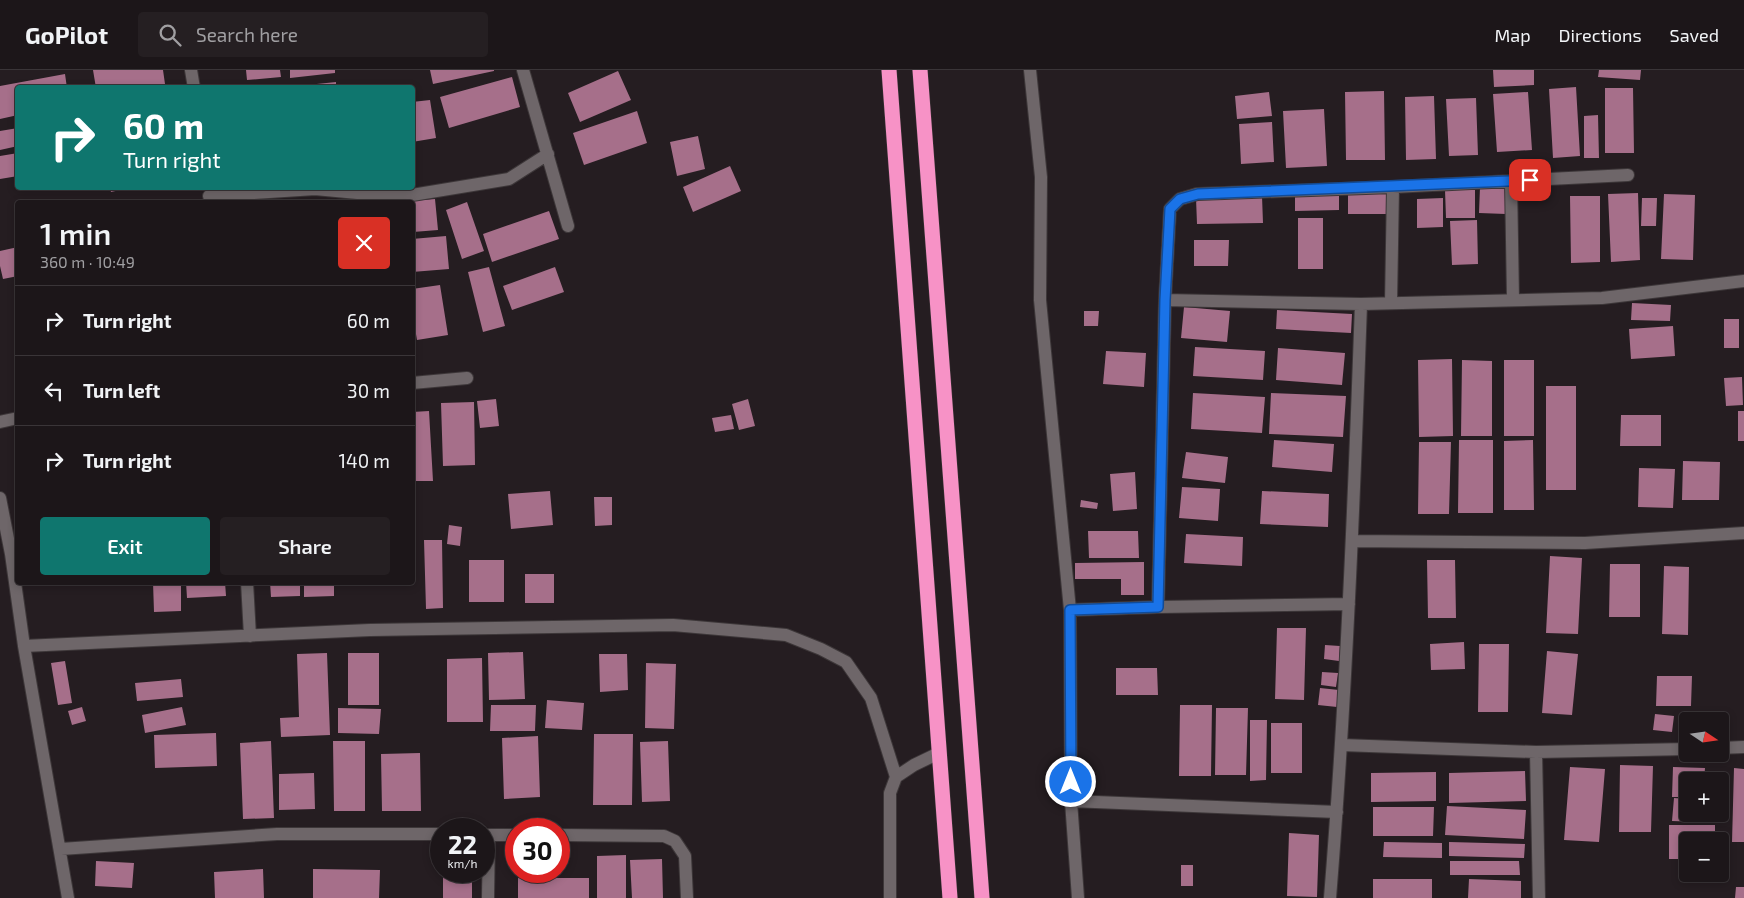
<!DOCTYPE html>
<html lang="en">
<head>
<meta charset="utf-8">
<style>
	:root { --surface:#1c1619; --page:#251f22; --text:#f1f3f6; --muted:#a09fa2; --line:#3a3538; --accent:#0f766e }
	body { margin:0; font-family:"Exo 2",sans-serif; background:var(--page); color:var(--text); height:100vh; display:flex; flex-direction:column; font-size:19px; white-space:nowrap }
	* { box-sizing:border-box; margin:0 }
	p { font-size:16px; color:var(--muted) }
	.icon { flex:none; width:28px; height:28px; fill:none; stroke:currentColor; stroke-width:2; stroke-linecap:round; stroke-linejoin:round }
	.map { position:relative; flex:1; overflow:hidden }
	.panel { position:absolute; left:15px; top:130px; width:400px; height:385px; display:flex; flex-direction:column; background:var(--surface); border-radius:5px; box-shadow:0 2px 8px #0003,0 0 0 1px var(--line) }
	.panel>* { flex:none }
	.hud { position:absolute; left:15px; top:15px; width:400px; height:105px; border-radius:5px; box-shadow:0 2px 8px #0003,0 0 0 1px var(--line); background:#0f766e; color:#fff; overflow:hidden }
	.needle { width:32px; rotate:103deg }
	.tools { position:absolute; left:1679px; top:642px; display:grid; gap:10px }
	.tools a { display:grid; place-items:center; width:50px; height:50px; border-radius:5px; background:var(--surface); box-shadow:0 2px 8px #0003,0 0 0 1px var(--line); font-size:25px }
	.speed { position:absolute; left:430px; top:748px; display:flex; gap:10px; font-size:25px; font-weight:700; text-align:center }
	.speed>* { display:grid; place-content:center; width:65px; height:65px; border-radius:50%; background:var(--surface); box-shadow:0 2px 8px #0003,0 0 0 1px var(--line); line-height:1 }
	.speed small { font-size:12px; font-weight:400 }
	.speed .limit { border:8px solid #d22; background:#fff; color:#111 }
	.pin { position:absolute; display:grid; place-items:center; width:42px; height:42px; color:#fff; margin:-21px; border-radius:10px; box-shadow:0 2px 8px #0006 }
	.me { position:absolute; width:55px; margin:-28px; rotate:0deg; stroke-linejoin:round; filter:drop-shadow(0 0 4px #0008) }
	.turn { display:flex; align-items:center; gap:18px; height:105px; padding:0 25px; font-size:22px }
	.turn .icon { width:65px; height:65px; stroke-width:2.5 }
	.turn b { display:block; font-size:35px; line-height:42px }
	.round { display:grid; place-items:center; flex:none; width:52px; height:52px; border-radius:5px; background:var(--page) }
	.head { display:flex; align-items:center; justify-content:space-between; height:85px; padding:0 25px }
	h1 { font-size:30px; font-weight:600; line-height:38px }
	.button { display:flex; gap:10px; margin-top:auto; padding:10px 25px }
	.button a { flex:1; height:58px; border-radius:5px; background:var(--accent); color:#fff; font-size:20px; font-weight:600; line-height:58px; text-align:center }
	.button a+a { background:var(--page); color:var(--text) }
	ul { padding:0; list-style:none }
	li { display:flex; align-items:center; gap:15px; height:70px; padding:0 25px; border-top:1px solid var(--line) }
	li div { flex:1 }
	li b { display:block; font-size:19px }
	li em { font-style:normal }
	header { display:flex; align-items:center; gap:30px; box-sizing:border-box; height:70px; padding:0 25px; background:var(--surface); border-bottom:1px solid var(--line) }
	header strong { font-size:24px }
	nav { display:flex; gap:28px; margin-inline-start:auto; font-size:18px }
	.search { width:350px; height:45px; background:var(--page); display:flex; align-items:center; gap:12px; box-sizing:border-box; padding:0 18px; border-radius:5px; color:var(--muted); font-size:19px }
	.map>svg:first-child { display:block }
</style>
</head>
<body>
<header>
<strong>GoPilot</strong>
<div class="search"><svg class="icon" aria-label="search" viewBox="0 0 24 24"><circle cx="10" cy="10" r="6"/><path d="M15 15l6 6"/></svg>Search here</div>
<nav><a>Map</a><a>Directions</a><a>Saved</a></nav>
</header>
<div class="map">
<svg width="1744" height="828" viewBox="0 0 1744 828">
	<rect width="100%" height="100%" fill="#251d21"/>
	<path fill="#a66f8a" d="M93,0H163L165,14L145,18H96Z
		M246,0H280L281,7L247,10Z
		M290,0H335V3L290,8Z
		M430,0H494V1L433,14Z
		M1493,0H1534V15L1494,17Z
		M1599,0H1641L1640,10L1598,7Z
		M618,1L631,30L580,52L568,23Z
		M65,4L67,18H18V45L0,49V16Z
		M512,7L520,37L449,58L440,27Z
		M336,12V18H307V15Z
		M1576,17L1580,86L1553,88L1549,19Z
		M1605,18H1633L1634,83H1605Z
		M1384,21L1385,90H1346L1345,22Z
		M1269,22L1272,46L1237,49L1235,26Z
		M1528,22L1532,80L1497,82L1493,24Z
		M1434,26L1436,89L1406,90L1405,27Z
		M1476,28L1478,85L1449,86L1446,29Z
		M430,30L436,68L412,72V32Z
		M1324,39L1327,96L1286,98L1283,41Z
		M637,41L647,73L584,95L573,63Z
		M1598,45L1599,88H1584V46Z
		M1272,52L1274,92L1241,94L1239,54Z
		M18,58V76L0,80V61Z
		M698,66L705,99L677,106L670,72Z
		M18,83V106L0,109V86Z
		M730,96L741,121L693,142L683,117Z
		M1480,117L1507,118L1506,144L1479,143Z
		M110,118H129L111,122Z
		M1391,120V144H1348V121Z
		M1445,120H1475V148H1446Z
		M1339,122V140L1295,141V124Z
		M1638,123L1640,190L1611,192L1608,124Z
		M1664,124L1695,125L1693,190L1661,189Z
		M1262,126L1263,153L1197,154L1196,128Z
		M1570,126H1600V192L1571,193Z
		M1443,128V157L1417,158V129Z
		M1642,128H1657L1656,156H1641Z
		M435,129L438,160L413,162L412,131Z
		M467,132L484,181L462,189L446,140Z
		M549,141L559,169L492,192L483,164Z
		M1298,148H1323V199H1298Z
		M1477,150L1478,194L1452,195L1450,151Z
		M446,166L449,199L412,202V169Z
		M1194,170H1229L1228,196H1194Z
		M18,177V206L3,209L0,196V181Z
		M489,197L505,256L483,262L468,202Z
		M555,197L564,222L512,240L503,216Z
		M440,215L448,265L417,270L412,240V219Z
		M1632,233L1671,235L1670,251L1631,250Z
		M1184,237L1230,241L1227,272L1181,268Z
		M1277,240L1352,244L1351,263L1276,259Z
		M1084,241H1099L1098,256H1084Z
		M1724,249H1739V278H1724Z
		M1673,256L1675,286L1631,289L1629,259Z
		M1195,277L1265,281L1263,310L1193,306Z
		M1278,278L1345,283L1342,315L1276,310Z
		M1106,281L1146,283L1144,317L1103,314Z
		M1452,289L1453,366L1419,367L1418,290Z
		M1462,290L1492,291V366H1461Z
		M1504,290H1534V366H1504Z
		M1742,307L1743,335L1726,336L1724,308Z
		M1546,316H1576V420H1546Z
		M1193,323L1265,327L1262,363L1191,359Z
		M1271,323L1346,326L1343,367L1269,364Z
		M496,329L499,356L480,358L477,331Z
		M748,329L755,356L739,360L732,334Z
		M474,332L475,395L443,396L441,333Z
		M429,341L433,411H415L412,342Z
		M1738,341H1744V371H1738Z
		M731,345L734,359L715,362L712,348Z
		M1621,345H1661V376H1620Z
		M1274,370L1334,374L1332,402L1272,397Z
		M1459,370H1493V443H1458Z
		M1533,370L1534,440H1504V371Z
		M1419,372H1451L1449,444H1418Z
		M1186,382L1228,387L1225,413L1182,408Z
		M1683,391L1720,392L1719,430H1682Z
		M1639,398L1675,399L1673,438L1638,437Z
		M1135,402L1137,439L1113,441L1110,404Z
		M1182,417L1220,419L1218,451L1179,448Z
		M550,421L553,455L511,459L508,424Z
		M1262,421L1329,424L1328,457L1260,454Z
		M594,427H612V455L595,456Z
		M1081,430L1098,433L1097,439L1080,437Z
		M449,455L462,457L460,476L447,474Z
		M1088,461H1138L1139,488H1089Z
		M1186,464L1243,467L1242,496L1184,493Z
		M424,470H442L443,538L426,539Z
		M1550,486L1582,488L1578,564L1546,563Z
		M469,490H504V532H469Z
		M1427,490H1455L1456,548H1428Z
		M1144,492V525H1121V509H1075V493Z
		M1610,494H1640V547H1609Z
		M1664,496L1689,497L1688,565L1662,564Z
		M525,504H554V533H525Z
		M153,512H181V541L154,542Z
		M186,512H225L226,526L187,528Z
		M270,512H300V526L271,527Z
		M304,512H334V526L304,527Z
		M1277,558H1306L1304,630L1275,629Z
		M1464,572L1465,599L1431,600L1430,574Z
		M1479,574H1509L1508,642H1478Z
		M1325,575L1340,576L1339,591L1324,589Z
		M1547,581L1578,584L1572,645L1542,643Z
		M523,582L525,629L489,630L488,583Z
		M327,583L330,665L281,667L280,648L299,647L297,584Z
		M348,583H379V635H348Z
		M599,584H627L628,620L600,622Z
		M482,588L483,652H447V589Z
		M65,591L72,633L58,635L51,593Z
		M646,593L676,594L674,659L645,658Z
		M1116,598H1157L1158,625H1116Z
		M1322,602L1338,603L1336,617L1321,615Z
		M1657,606H1692L1691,636H1656Z
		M181,609L183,627L137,631L135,613Z
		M1320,618L1339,620L1337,637L1318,635Z
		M547,630L584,633L582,660L545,658Z
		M491,635H536L535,661H490Z
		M1180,635H1212L1211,706H1179Z
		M82,637L86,651L72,655L68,641Z
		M182,637L186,655L145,663L142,645Z
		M338,638L381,639L379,664L338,663Z
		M1216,638H1248L1246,705H1215Z
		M1655,644L1674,646L1672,662L1653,660Z
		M1250,650H1267L1266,710L1250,711Z
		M1271,653H1302V703H1271Z
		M216,663L217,696L155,698L154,665Z
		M594,664H633L632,735H593Z
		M538,666L540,727L504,729L502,668Z
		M271,671L274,748L243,749L240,673Z
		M333,671H365V741H334Z
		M668,671L670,731L642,732L640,672Z
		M420,683L421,741H382L381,684Z
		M1620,695L1653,696L1651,762H1619Z
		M1570,697L1605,699L1599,772L1564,770Z
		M1673,697L1705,698L1704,711H1688V727H1672Z
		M1734,698L1744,699V772H1732Z
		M1525,701L1526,731L1449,733V703Z
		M1436,702V731L1371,732V703Z
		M314,703L315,739L279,740V704Z
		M1674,728L1688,729V744H1699V752L1672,751Z
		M1447,736L1526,740L1524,769L1445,765Z
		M1373,737H1434L1433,766H1373Z
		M1669,755H1715V771H1688V789H1669Z
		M1289,763L1319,765L1317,827L1287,826Z
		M1384,772L1442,773V788L1383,787Z
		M1449,772L1525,774L1524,788L1449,786Z
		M626,785V828H597V786Z
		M662,789L663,828H632L630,790Z
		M96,791L134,793L132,818L95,816Z
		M1450,791H1519L1520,805H1450Z
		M1181,795H1193V816H1181Z
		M263,799L264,828H215L214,802Z
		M313,799L380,800L379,828H313Z
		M443,801H472V828H443Z
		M518,808H589V828H518Z
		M1373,809H1432V828H1373Z
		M1469,809L1521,811V828H1468Z
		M1736,817H1744V828H1735Z"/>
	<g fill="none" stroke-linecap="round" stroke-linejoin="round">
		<defs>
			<path id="minor" d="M191,0L194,18
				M523,0L568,156
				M1030,0L1041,107L1040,230L1070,540L1071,731L1078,828
				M1511,111L1513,229
				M209,126L315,119L400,127L509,109L548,84
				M1165,230L1361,234L1602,228L1744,211
				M1391,233L1393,117
				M412,313L467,308
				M0,352L18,348
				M0,428L11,484L24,576L68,828
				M1353,471L1585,473L1744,463
				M247,512L250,566
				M1158,537L1349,534
				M1070,540L1158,537L1165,230L1170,139L1180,129L1197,124L1393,117L1628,105
				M24,576L370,560L673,555L786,565L821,579L846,592L871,628L896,707
				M1342,675L1536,682L1688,679
				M1720,678L1744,677
				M1536,682L1539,828
				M1071,731L1337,742
				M484,765H516
				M559,765L664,766L675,771L685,786L687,828
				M61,779L277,764H441
				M488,828L489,765
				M890,828V723L896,707L914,695L939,683
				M1330,828C1346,630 1354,432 1361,234"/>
			<path id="highway" d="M889,0L950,828
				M920,0L982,828"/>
		</defs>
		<use href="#minor" stroke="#3d3739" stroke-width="14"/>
		<use href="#highway" stroke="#3d3739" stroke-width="16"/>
		<use href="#minor" stroke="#6e6669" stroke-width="12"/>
		<use href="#highway" stroke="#f792c6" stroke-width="15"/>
	</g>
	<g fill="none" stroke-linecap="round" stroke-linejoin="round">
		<defs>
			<path id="route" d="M1071,712L1070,540L1158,537L1165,230L1170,139L1180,129L1198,124L1530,110"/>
		</defs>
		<use href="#route" stroke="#114b97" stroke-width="12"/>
		<use href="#route" stroke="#1a73e8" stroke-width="9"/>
	</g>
</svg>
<div class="tools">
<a><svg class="needle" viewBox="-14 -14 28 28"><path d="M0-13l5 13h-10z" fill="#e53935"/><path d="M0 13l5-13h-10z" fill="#a09fa2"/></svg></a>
<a>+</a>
<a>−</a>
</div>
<div class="speed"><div>22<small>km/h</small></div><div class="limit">30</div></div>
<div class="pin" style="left:1530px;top:110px;background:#d93025"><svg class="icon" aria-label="arrive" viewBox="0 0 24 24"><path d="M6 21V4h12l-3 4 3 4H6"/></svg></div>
<svg class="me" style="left:1071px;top:712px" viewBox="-20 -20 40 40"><circle r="17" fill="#1a73e8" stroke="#fff" stroke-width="3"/><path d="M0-11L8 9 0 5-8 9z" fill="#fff"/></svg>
<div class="hud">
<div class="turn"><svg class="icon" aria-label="right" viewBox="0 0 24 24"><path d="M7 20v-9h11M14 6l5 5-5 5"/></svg><div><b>60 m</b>Turn right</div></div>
</div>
<section class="panel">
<div class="head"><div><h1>1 min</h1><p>360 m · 10:49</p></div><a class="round" style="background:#d93025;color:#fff"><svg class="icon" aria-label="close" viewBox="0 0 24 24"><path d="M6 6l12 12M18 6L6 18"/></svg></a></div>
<ul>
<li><svg class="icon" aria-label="right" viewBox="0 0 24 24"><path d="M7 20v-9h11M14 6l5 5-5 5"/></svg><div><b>Turn right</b></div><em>60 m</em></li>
<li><svg class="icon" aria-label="left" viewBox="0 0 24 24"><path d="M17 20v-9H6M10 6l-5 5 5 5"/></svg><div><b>Turn left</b></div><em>30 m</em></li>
<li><svg class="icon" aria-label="right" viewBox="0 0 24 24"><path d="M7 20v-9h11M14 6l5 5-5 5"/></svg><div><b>Turn right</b></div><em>140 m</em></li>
</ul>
<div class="button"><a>Exit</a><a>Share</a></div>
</section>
</div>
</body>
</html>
